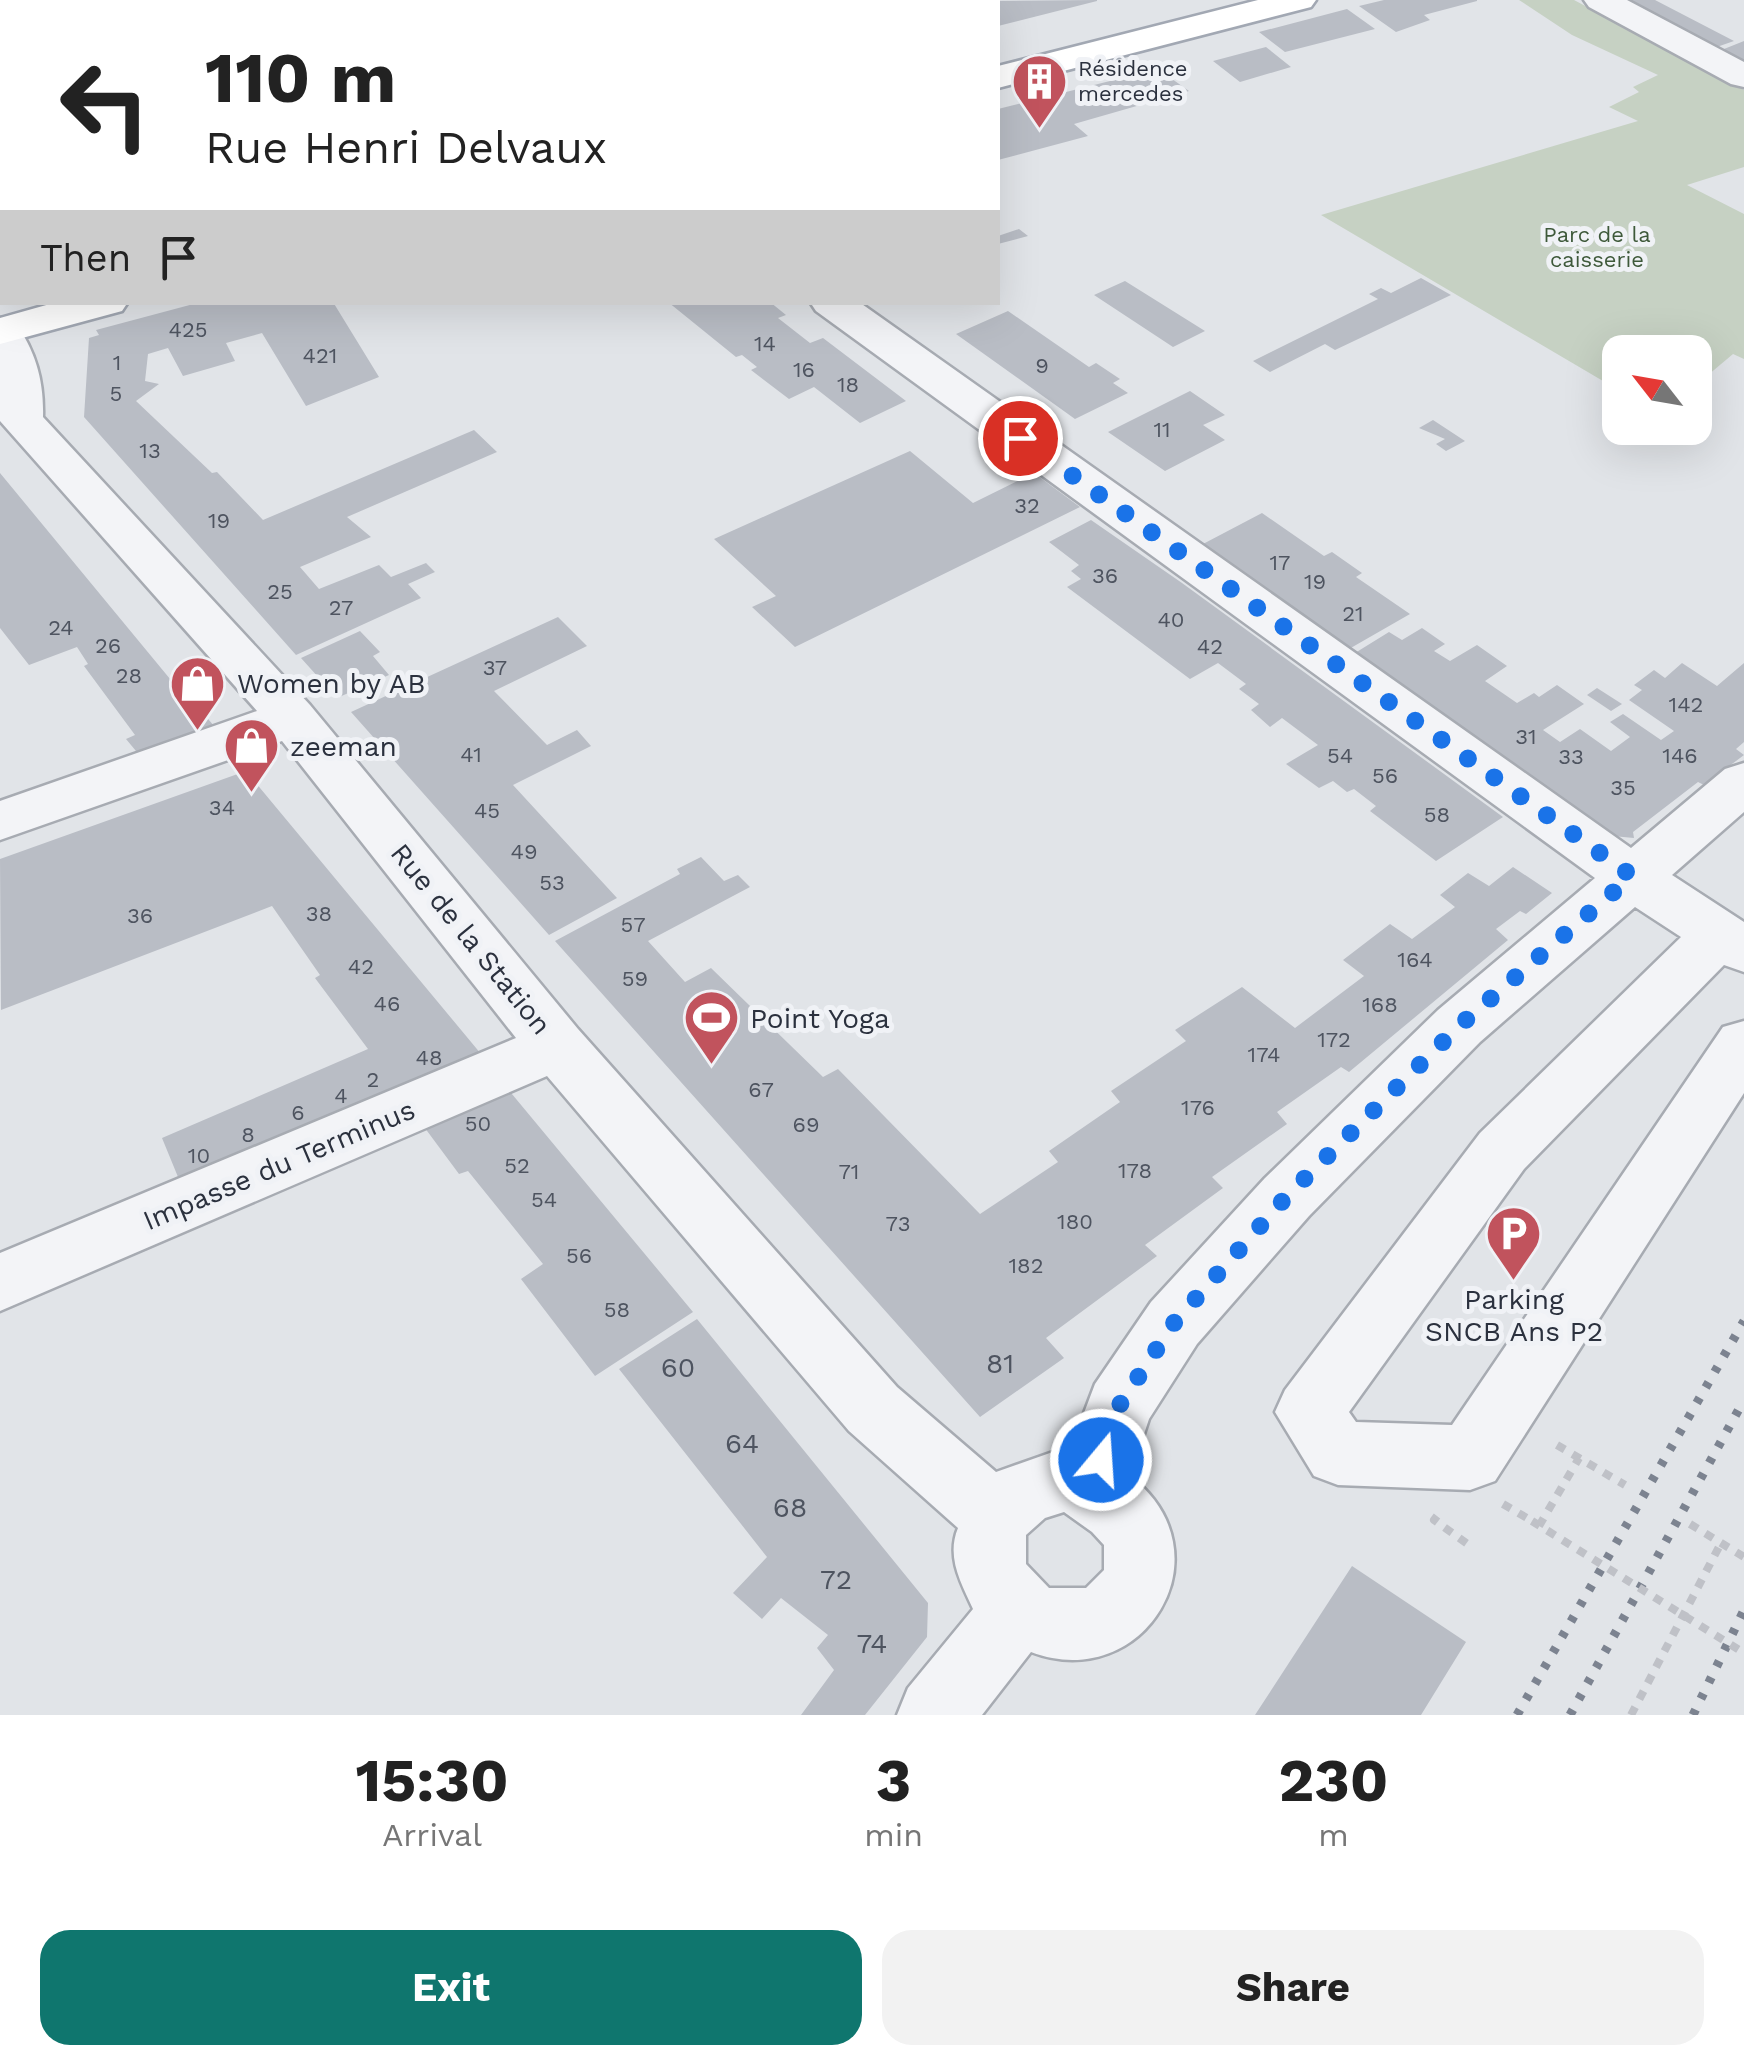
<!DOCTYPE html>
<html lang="en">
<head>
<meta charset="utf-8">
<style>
	:root { --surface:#fff; --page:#f2f2f2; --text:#222; --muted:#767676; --accent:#0f766e }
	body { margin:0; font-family:"Work Sans",sans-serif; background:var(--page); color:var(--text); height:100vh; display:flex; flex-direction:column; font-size:38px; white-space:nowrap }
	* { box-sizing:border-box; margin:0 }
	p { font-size:32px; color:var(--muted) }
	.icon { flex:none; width:55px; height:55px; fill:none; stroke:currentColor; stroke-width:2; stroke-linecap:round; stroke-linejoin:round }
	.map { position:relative; height:1715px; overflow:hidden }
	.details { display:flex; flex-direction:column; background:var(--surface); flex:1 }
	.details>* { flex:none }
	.hud { position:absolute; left:0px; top:0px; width:1000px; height:305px; box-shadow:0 10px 40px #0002; background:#fff; color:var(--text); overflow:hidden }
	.needle { width:65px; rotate:301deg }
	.tools { position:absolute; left:1602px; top:335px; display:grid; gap:20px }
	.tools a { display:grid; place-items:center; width:110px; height:110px; border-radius:20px; background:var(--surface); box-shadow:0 10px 40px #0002; font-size:50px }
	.pin { position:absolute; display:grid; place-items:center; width:85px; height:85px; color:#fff; margin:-42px; border:5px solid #fff; border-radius:50%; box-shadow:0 2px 10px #0007 }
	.me { position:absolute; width:110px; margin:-55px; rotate:18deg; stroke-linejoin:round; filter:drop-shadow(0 0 8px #0008) }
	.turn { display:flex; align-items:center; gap:35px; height:210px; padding:0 40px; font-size:45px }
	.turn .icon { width:130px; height:130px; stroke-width:2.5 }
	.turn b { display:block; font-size:70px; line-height:85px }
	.then { display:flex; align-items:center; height:95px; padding:0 40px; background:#0003; gap:20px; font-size:38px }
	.eta { display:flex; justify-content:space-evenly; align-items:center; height:170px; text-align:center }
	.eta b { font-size:60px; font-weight:700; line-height:70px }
	.cta { display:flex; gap:20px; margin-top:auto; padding:20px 40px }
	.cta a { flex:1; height:115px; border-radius:30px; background:var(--accent); color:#fff; font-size:40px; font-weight:700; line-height:115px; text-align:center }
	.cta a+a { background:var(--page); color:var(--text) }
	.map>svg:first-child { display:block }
</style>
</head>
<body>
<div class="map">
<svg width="1744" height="1715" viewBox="0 0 1744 1715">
	<rect width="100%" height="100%" fill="#e1e4e8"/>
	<path fill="#c6d1c3" d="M1519,0H1574L1744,90V167L1687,185L1744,214V359L1733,354L1695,386V352H1620V391L1321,215L1638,121L1609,107L1639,92L1633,87L1658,75L1572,35Z"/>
	<path fill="#b9bdc5" d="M1097,0V1L998,26V1Z
		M1384,0H1477V1L1424,15L1430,20L1396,32L1359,6Z
		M1618,0H1655L1734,41L1711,49Z
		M1347,9L1375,29L1285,52L1259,32Z
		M1744,41V63L1719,51Z
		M1266,47L1291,67L1240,82L1213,61Z
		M1158,69L1189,91L1074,124L1088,136L998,160V109Z
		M1019,229L1028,236L998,244V236Z
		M1421,278L1451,295L1335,350L1325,344L1270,372L1253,361L1378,299L1369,294L1381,288L1391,293Z
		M1125,281L1205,331L1173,347L1094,295Z
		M201,302H333L379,377L306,406L262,333L226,343L235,361L183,376L168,348L148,354L145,381L159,384L136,401L212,473L217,472L263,520L474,430L497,452L347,517L371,537L300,567L319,589L379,565L391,577L426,563L435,572L408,584L421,598L296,655L84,417L89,338L99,335L96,330Z
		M668,302H770L786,315L778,318L810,343L823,338L906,401L860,423L814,387L789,399L751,370L757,367L742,355L736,357Z
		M1008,311L1089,367L1096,363L1120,379L1113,383L1128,393L1075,419L956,334Z
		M1190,391L1225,415L1203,425L1225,440L1165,471L1108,432Z
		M1433,420L1465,441L1446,451L1436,444L1445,439L1419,428Z
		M910,451L973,503L1034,473L1080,507L795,647L752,607L776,596L714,539Z
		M0,473L194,708L198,707L214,726L207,740L146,763L126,739L135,735L84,666L88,664L77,647L29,665L0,628Z
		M1262,513L1324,556L1332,552L1362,573L1356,577L1410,614L1349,649L1203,544Z
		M1091,520L1182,583L1503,817L1436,861L1370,811L1376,806L1354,789L1347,792L1333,781L1319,788L1286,764L1318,745L1282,718L1270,727L1251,710L1259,704L1239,689L1246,684L1218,663L1190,679L1067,587L1081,579L1071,571L1079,565L1049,542Z
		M558,617L587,646L494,691L547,745L577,730L591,746L513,785L617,898L549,935L351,712Z
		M1422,628L1445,644L1434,651L1450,661L1477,645L1507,666L1485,681L1517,703L1534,693L1539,697L1557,685L1584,704L1543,730L1560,742L1580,729L1611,751L1630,737L1610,722L1623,714L1661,740L1674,731L1629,700L1642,690L1634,685L1654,670L1665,678L1682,663L1717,686L1744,663V742L1736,749L1744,755L1704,785L1698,782L1633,832L1634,838L1602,835L1355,653L1389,632L1402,640Z
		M360,631L380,652L373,656L389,675L337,698L301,658Z
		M1597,688L1622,704L1611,711L1587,695Z
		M246,771L491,1066L185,1194L162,1138L368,1049L315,978L320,975L272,906L1,1010L0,859Z
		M701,857L724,881L738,875L750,887L648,941L685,982L711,968L823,1077L838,1069L980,1214L1058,1162L1049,1151L1120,1102L1111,1091L1186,1041L1175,1030L1242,987L1295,1028L1364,976L1343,960L1390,924L1412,939L1455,907L1440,895L1468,873L1489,886L1513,867L1552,893L1526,914L1520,911L1496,929L1508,940L1349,1072L1341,1067L1277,1112L1287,1124L1212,1177L1223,1188L1145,1245L1157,1256L1046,1338L1064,1358L980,1417L555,941L680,874L677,869Z
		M502,1082L693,1312L595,1376L521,1279L543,1264L468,1171L459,1174L416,1116Z
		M697,1319L928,1603L927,1637L865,1715H801L834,1670L817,1648L828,1635L781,1598L762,1619L733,1593L767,1557L619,1369Z
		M1352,1566L1466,1642L1421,1715H1255Z"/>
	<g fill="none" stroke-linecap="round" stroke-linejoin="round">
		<defs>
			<path id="minor" d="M706,0H742L743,2H707Z
				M1584,0H1627L1744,62V87L1731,84L1589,7Z
				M810,302H859L1631,848L1725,769L1744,763V812L1672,875L1744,922V972L1724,965L1524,1169L1349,1412L1356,1422L1452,1425L1723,1027L1744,1021V1093L1495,1481L1470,1490L1338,1485L1314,1476L1275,1412L1285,1390L1480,1133L1681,937L1635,907L1480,1042L1309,1216L1197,1344L1149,1419L1130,1476C1231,1553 1144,1695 1031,1652L982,1715H897L908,1688L973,1609C961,1583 946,1557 958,1528L849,1431L547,1076L0,1311V1253L516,1038L282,741L0,840V801L257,711L0,421V318L15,322C36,352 44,381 43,417L310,705L578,1029L897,1387L996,1472L1064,1448L1070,1450L1095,1384L1151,1302L1265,1178L1438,1010L1595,878L816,311ZM1064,1512L1092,1532L1104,1545V1570L1086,1588H1049L1026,1564V1535L1045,1518Z"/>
			<path id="major" d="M1258,0H1316L1311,7L998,88V66Z
				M57,302H128L122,311L0,344V318Z"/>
		</defs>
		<use href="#minor" stroke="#a7abb2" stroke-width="5"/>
		<use href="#major" stroke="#a2a8b3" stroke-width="5"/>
		<path stroke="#bfc1c7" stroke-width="8" stroke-dasharray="9 9" stroke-linecap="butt" d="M1557,1445L1625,1485
			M1503,1504L1532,1521
			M1437,1516L1434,1520L1473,1548
			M1690,1524L1744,1557
			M1539,1526L1579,1458
			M1631,1715L1721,1543"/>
		<use href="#minor" fill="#f3f4f7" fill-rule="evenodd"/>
		<use href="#major" fill="#fff" fill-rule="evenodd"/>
		<path stroke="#7c8390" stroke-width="9" stroke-dasharray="6 12" stroke-linecap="butt" d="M1517,1715L1744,1321
			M1570,1715L1744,1400
			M1693,1715L1744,1610"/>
		<path stroke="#bfc1c7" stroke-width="8" stroke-dasharray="9 9" stroke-linecap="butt" d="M1532,1521L1744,1653"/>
	</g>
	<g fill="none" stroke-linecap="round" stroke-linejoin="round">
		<path stroke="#1a73e8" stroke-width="18" stroke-dasharray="0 32.4" d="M1020,438L1632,876L1459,1026L1286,1197L1174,1323L1119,1406L1101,1460"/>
	</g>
	<defs>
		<symbol id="building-pin" viewBox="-11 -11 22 30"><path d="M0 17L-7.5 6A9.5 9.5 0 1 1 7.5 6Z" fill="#c1535d" stroke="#f0f2f6"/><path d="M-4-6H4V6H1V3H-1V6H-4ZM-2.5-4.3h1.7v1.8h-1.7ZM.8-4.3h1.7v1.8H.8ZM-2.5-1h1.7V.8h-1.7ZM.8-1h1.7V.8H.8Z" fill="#fff"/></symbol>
		<symbol id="shop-pin" viewBox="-11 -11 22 30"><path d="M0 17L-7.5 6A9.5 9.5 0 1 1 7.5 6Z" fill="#c1535d" stroke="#f0f2f6"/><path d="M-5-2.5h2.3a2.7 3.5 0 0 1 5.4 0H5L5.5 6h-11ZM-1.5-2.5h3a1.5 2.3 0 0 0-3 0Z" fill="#fff"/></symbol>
		<symbol id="stadium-pin" viewBox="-11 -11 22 30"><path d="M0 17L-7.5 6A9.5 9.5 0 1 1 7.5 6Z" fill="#c1535d" stroke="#f0f2f6"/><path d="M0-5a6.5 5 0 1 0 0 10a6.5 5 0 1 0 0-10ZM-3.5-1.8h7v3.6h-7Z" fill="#fff"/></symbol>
		<symbol id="parking-pin" viewBox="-11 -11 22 30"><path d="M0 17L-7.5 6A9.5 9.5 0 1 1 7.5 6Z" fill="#c1535d" stroke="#f0f2f6"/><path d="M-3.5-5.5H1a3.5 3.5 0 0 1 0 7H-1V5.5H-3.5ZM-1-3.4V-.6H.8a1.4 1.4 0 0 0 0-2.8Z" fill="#fff"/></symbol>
	</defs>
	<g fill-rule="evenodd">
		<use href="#building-pin" x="1008" y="50" width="63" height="86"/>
		<use href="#shop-pin" x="166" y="652" width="63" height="86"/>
		<use href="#shop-pin" x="220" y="714" width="63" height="86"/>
		<use href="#stadium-pin" x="680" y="986" width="63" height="86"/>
		<use href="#parking-pin" x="1482" y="1202" width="63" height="86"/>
	</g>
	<g text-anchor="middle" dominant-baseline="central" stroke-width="10" stroke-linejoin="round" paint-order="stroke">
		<g font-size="22" fill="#2b313e" stroke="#f0f2f6" text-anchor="start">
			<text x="1078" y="68">Résidence<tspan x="1078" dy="25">mercedes</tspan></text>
		</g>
		<g font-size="22" fill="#3e593a" stroke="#f0f2f6">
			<text x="1597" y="234">Parc de la<tspan x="1597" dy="25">caisserie</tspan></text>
		</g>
		<g font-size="22" fill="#4e5460">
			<text x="188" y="329">425</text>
			<text x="765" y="343">14</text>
			<text x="320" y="355">421</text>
			<text x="117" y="362">1</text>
			<text x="1042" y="365">9</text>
			<text x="804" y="369">16</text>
			<text x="848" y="384">18</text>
			<text x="116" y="393">5</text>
			<text x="1162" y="429">11</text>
			<text x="150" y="450">13</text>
			<text x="1027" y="505">32</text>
			<text x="219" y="520">19</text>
			<text x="1280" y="562">17</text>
			<text x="1105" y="575">36</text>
			<text x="1315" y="581">19</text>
			<text x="280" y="591">25</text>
			<text x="341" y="607">27</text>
			<text x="1353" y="613">21</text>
			<text x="1171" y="619">40</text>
			<text x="61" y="627">24</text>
			<text x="108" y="645">26</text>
			<text x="1210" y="646">42</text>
			<text x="495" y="667">37</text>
			<text x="129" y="675">28</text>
			<text x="1686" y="704">142</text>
			<text x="1526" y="736">31</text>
			<text x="471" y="754">41</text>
			<text x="1340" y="755">54</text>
			<text x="1680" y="755">146</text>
			<text x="1571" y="756">33</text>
			<text x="1385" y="775">56</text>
			<text x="1623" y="787">35</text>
			<text x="222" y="807">34</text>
			<text x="487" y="810">45</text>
			<text x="1437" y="814">58</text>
			<text x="524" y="851">49</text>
			<text x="552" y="882">53</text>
			<text x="319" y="913">38</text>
			<text x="140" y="915">36</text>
			<text x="633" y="924">57</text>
			<text x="1415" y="959">164</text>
			<text x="361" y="966">42</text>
			<text x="635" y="978">59</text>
			<text x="387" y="1003">46</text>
			<text x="1380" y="1004">168</text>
			<text x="1334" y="1039">172</text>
			<text x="1264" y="1054">174</text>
			<text x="429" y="1057">48</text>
			<text x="373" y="1079">2</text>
			<text x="761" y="1089">67</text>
			<text x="341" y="1095">4</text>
			<text x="1198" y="1107">176</text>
			<text x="298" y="1112">6</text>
			<text x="478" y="1123">50</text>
			<text x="806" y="1124">69</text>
			<text x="248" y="1134">8</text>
			<text x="199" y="1155">10</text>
			<text x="517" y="1165">52</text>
			<text x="1135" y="1170">178</text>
			<text x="849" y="1171">71</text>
			<text x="544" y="1199">54</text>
			<text x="1075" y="1221">180</text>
			<text x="898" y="1223">73</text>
			<text x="579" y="1255">56</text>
			<text x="1026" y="1265">182</text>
			<text x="617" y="1309">58</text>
		</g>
		<g font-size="28" fill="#2b313e" stroke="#f0f2f6" text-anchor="start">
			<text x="237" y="683">Women by AB</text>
			<text x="290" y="746">zeeman</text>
			<text x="750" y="1018">Point Yoga</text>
			<text x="1514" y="1299" text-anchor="middle">Parking<tspan x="1514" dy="32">SNCB Ans P2</tspan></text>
		</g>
		<g font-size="28" fill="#2b313e" stroke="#f0f2f6">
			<text transform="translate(471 939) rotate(51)">Rue de la Station</text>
			<text transform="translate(279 1165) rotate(-23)">Impasse du Terminus</text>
		</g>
		<g font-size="28" fill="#4e5460">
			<text x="1000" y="1363">81</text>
			<text x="678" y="1367">60</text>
			<text x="742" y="1443">64</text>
			<text x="790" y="1507">68</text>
			<text x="836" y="1579">72</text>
			<text x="872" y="1643">74</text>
		</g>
	</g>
</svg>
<div class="tools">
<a><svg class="needle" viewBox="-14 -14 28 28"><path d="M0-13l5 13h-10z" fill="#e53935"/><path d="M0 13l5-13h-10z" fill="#767676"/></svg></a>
</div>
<div class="pin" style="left:1020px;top:438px;background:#d93025"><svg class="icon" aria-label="arrive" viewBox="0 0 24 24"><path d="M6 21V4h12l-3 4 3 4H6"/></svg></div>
<svg class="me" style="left:1101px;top:1460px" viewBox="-20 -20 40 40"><circle r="17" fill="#1a73e8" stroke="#fff" stroke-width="3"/><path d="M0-11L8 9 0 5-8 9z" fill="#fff"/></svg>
<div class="hud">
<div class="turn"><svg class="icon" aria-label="left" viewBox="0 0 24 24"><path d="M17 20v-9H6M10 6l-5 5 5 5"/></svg><div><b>110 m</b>Rue Henri Delvaux</div></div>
<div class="then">Then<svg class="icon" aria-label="arrive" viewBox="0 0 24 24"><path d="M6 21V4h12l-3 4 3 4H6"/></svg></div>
</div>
</div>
<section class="details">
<div class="eta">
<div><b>15:30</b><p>Arrival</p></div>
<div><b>3</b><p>min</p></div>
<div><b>230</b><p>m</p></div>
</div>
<div class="cta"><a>Exit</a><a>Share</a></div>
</section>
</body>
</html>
